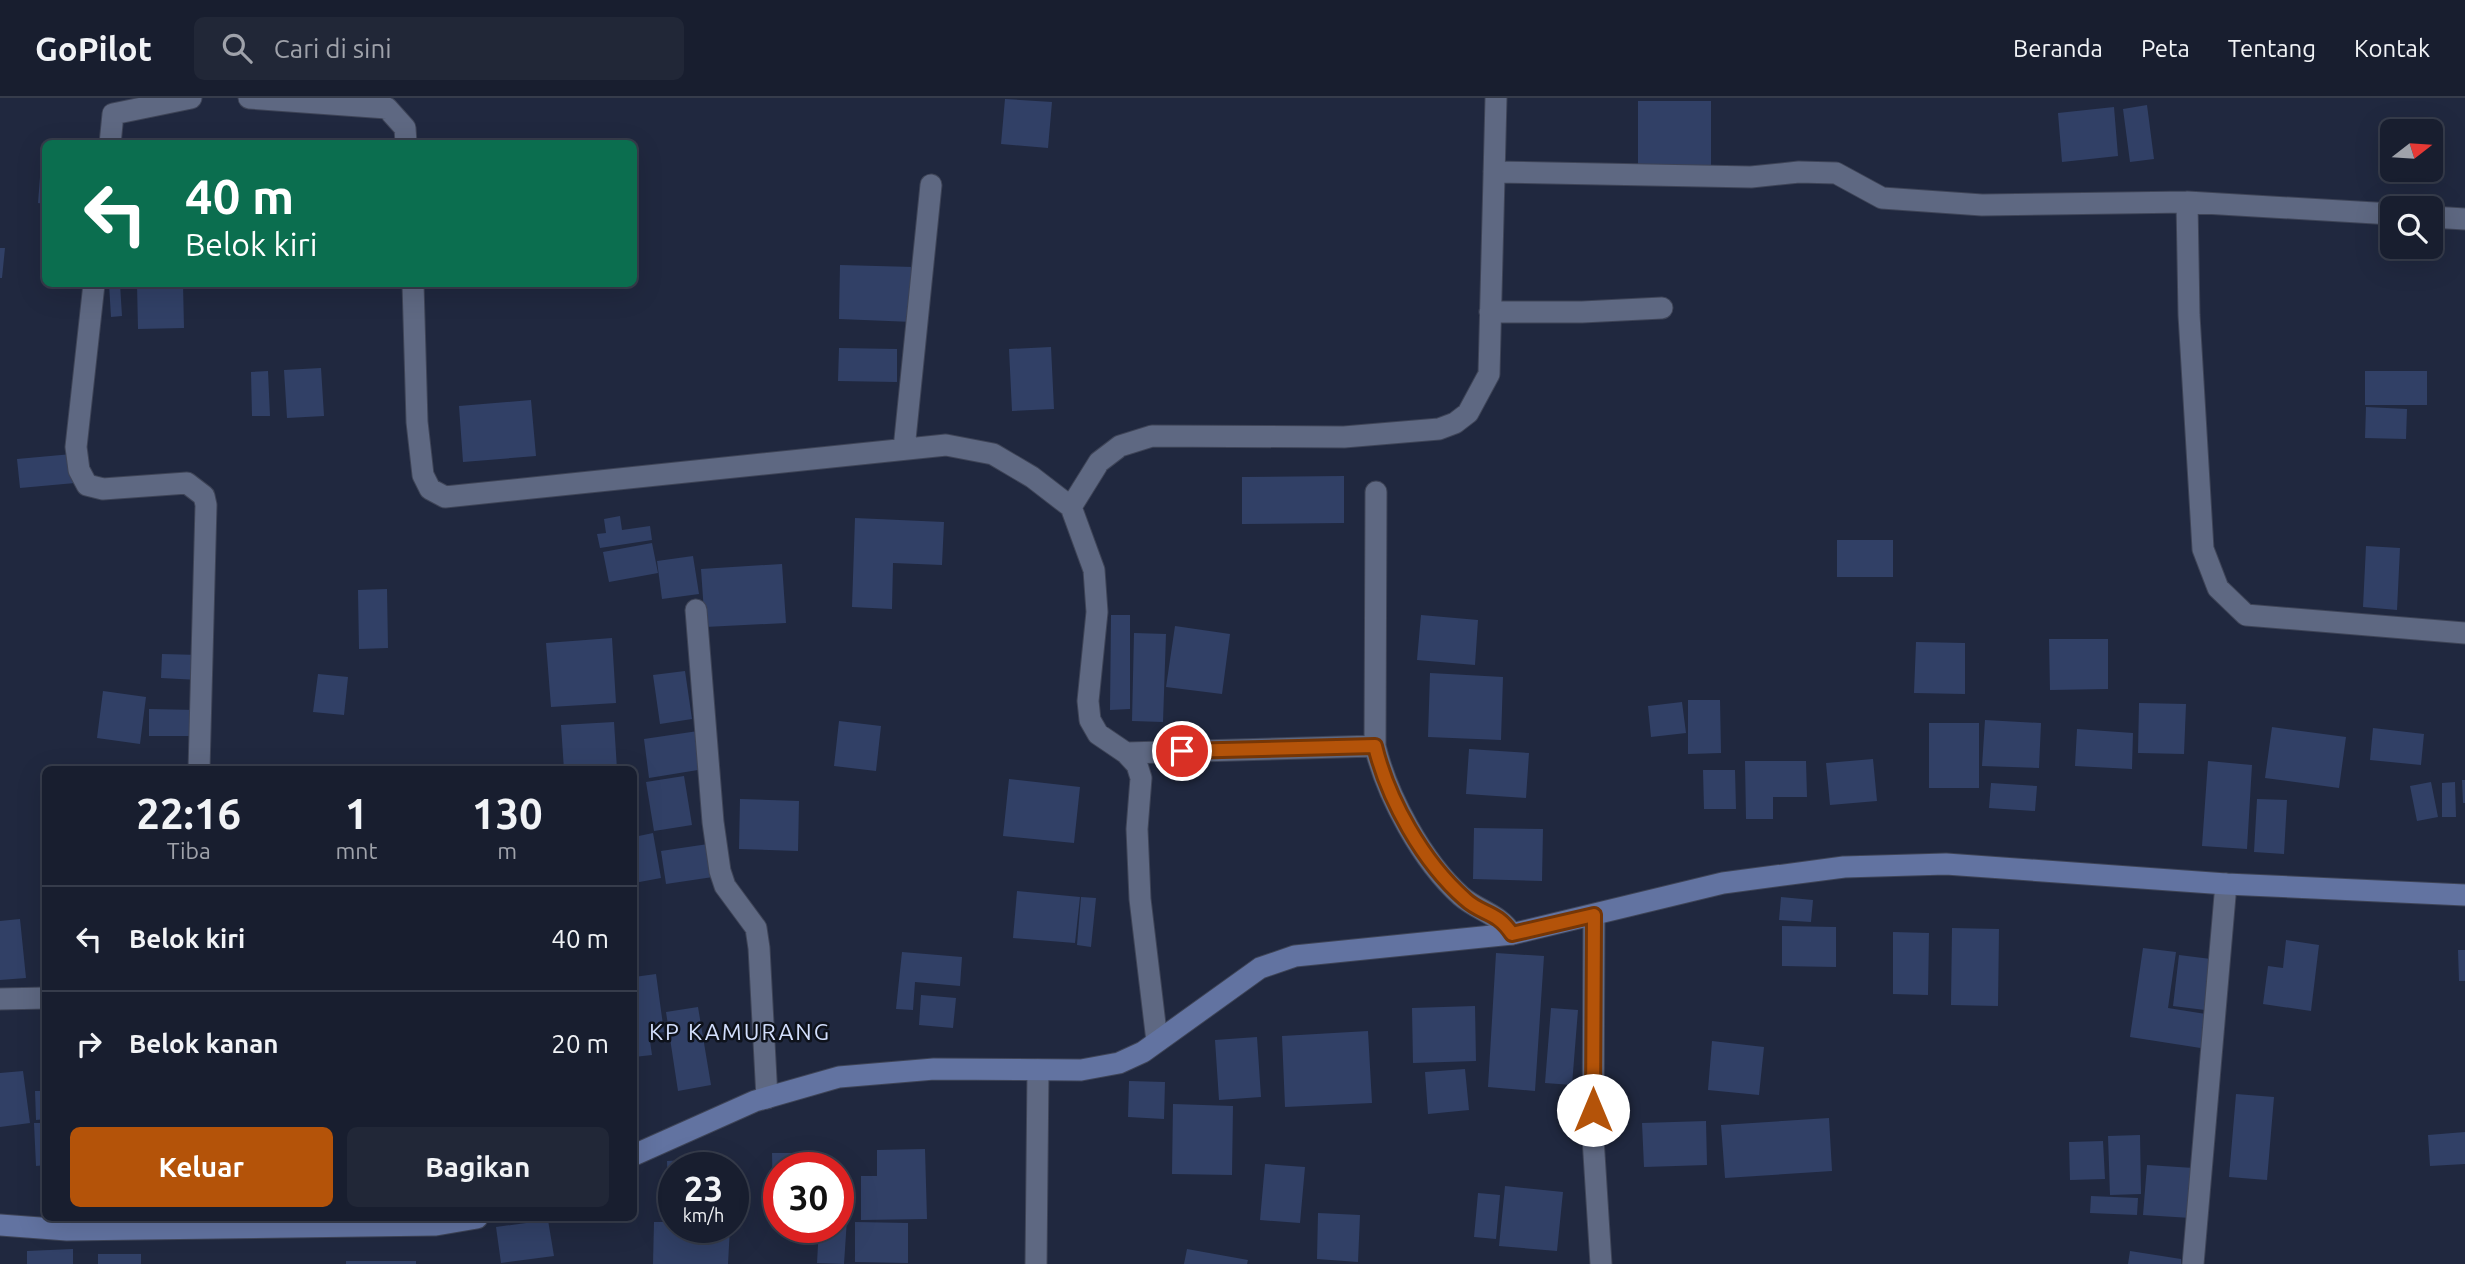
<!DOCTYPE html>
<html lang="id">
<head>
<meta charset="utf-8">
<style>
	:root { --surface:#181e2f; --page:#212737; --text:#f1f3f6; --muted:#9fa2aa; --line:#363c4b; --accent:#b45309 }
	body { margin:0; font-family:Ubuntu,sans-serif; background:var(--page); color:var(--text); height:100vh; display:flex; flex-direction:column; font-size:26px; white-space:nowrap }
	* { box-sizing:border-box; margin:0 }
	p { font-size:23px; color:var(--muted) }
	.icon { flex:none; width:38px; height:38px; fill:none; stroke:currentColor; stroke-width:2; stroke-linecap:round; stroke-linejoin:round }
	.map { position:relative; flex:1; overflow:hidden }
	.sheet { position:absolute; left:42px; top:668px; width:595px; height:455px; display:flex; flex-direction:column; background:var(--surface); border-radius:10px; box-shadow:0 7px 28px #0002,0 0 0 2px var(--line) }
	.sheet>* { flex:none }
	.banner { position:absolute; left:42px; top:42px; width:595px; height:147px; border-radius:10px; box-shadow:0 7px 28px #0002,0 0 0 2px var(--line); background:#0b6e4f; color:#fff; overflow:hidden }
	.needle { width:46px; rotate:73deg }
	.buttons { position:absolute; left:2380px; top:21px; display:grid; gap:14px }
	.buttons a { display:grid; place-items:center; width:63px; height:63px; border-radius:10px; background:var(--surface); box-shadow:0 7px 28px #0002,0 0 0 2px var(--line); font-size:35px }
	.speed { position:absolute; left:658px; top:1054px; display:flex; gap:14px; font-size:35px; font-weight:700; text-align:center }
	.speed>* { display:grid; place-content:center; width:91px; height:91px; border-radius:50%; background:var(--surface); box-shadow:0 7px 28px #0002,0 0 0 2px var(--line); line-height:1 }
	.speed small { font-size:18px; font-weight:400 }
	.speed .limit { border:10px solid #d22; background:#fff; color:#111 }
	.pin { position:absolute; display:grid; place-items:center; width:60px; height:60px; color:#fff; margin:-30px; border:4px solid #fff; border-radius:50%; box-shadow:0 2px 7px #0007 }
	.me { position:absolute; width:77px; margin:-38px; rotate:0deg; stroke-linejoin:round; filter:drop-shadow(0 0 5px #0008) }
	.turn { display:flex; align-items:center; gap:24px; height:147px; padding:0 28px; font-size:32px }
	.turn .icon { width:91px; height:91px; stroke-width:2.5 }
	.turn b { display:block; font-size:49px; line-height:60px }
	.eta { display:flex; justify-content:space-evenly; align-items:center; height:119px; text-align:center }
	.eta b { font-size:42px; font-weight:700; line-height:49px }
	.button { display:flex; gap:14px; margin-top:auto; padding:14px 28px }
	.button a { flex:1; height:80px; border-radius:10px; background:var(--accent); color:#fff; font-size:28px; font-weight:700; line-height:80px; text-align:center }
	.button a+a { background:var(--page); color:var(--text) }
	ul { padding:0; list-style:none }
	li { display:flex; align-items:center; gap:21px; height:105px; padding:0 28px; border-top:2px solid var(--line) }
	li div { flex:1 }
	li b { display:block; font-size:26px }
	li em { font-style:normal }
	header { display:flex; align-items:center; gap:42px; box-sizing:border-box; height:98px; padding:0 35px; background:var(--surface); border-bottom:2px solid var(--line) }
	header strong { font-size:33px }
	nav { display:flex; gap:38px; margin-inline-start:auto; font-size:24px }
	.search { width:490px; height:63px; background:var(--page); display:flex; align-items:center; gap:18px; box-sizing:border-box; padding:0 24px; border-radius:10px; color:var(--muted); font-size:26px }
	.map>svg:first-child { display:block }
</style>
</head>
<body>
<header>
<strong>GoPilot</strong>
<div class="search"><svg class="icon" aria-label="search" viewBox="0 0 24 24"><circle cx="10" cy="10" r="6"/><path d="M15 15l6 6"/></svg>Cari di sini</div>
<nav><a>Beranda</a><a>Peta</a><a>Tentang</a><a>Kontak</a></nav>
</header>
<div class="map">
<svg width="2465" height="1166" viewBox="0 0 2465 1166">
	<rect width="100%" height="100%" fill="#20283f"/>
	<path fill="#314066" d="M1005,1L1052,4L1048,50L1001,46Z
		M1638,3H1711V72L1638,73Z
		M2147,7L2154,61L2130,64L2123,11Z
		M2114,9L2118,58L2062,64L2058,15Z
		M41,66H46V106L38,105Z
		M0,150H5L2,180H0Z
		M840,167L914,169L913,224L839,221Z
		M109,186H120L122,218L111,219Z
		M137,186H183L184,230L138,231Z
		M1051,249L1054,311L1012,313L1009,251Z
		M839,250L897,251V284L838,283Z
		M321,270L324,318L287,320L284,272Z
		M268,273L270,318H252L251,274Z
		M2365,273H2427V307H2365Z
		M531,302L536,358L463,364L459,308Z
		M2366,309L2407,311L2406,341L2365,340Z
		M72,356L75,385L20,390L17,361Z
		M1344,378V425L1242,426V379Z
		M620,418L622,432L650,428L652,442L600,450L597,436L606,435L604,421Z
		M855,420L944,424L942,467L893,465L892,511L852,509Z
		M1837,442H1893V479H1837Z
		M652,445L658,475L609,484L603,454Z
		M2366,448L2400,450L2397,512L2363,509Z
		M693,458L699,496L662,501L657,463Z
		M782,466L786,525L705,529L701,471Z
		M387,491L388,550L359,551L358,492Z
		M1111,517H1130V611L1110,612Z
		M1421,517L1478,522L1475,567L1417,562Z
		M1175,528L1230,536L1222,596L1166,589Z
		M1134,535L1166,536L1163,624L1132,623Z
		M612,540L616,605L551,609L546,545Z
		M2049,541H2108V591L2050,592Z
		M1916,544L1965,545V596L1914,595Z
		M162,556L200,557L199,582L161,580Z
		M685,573L692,621L660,626L653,577Z
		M1430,575L1503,579L1501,642L1428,639Z
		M318,576L348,579L344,617L313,614Z
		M103,593L146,599L140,646L97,640Z
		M1688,602H1720L1721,655L1688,656Z
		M1682,604L1686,635L1651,639L1648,608Z
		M2139,605L2186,606L2184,656L2138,655Z
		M149,611L196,612V638H149Z
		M1985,622L2041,625L2039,670L1982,668Z
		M839,623L881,628L876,673L834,668Z
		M614,624L617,671L564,672L561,627Z
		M1929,625H1979V690H1929Z
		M2272,629L2346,639L2339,690L2265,680Z
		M2373,630L2424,636L2421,667L2370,662Z
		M2077,631L2133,635L2132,671L2075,668Z
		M698,633L704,671L649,680L644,641Z
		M1469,651L1529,655L1526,700L1466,696Z
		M1873,661L1877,703L1830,707L1826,665Z
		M1745,663H1806L1807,699H1773V721H1746Z
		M2208,663L2252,667L2247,751L2202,748Z
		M1703,672H1735L1736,711H1704Z
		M684,678L692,727L654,733L646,684Z
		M1009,681L1080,689L1074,745L1003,738Z
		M2462,682H2465V705H2463Z
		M2431,684L2438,719L2417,723L2410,688Z
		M2455,684L2456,719H2442V685Z
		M1991,685L2037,688L2035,713L1989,710Z
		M740,701L799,703L798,753L739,751Z
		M2257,701L2287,702L2284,756L2254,754Z
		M1474,730L1543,731L1542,783L1473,781Z
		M653,735L661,780L634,785V739Z
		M708,746L713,779L666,786L661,753Z
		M1017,793L1080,799L1075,845L1013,840Z
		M1081,799L1096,800L1091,849L1077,847Z
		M1781,799L1813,802L1811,824L1779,822Z
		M20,821L26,880L0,882V823Z
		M1782,828L1836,829V869L1782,868Z
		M1952,830L1999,831L1998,908L1951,907Z
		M1893,834L1929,835L1928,897L1893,896Z
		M2286,842L2319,847L2311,913L2263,906L2268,868L2283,870Z
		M2143,850L2176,854L2168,910L2212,917L2207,951L2130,939Z
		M2458,852H2465V883H2459Z
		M902,854L962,859L960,888L915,884L913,912L896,911Z
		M1496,855L1544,858L1535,993L1488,989Z
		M2179,857L2219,862L2213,913L2173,908Z
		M656,876L664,934L649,936L652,957L634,959V879Z
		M921,897L956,900L953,930L919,927Z
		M1475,908L1476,963L1413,965L1412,910Z
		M698,909L711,987L678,993L666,914Z
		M1551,910L1578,912L1572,987L1545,985Z
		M1368,933L1372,1005L1285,1009L1282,938Z
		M1257,939L1261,999L1219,1002L1215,942Z
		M1712,943L1764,949L1759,997L1708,992Z
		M1465,971L1469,1012L1428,1016L1425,974Z
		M23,973L30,1025L0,1029V975Z
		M1129,983L1165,984L1164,1021L1128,1019Z
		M35,993H46V1021L36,1022Z
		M2236,996L2274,999L2267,1082L2229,1079Z
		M1173,1006L1233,1008L1232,1077L1172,1076Z
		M1829,1020L1832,1073L1725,1080L1721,1027Z
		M1706,1023L1707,1067L1644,1069L1642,1025Z
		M34,1025H46V1067L36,1068Z
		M2465,1034V1066L2430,1068L2428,1037Z
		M2140,1037L2141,1096L2110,1097L2108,1038Z
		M2103,1043L2105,1081L2070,1082L2069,1044Z
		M925,1051L927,1121L861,1122V1078H877V1052Z
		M772,1055H826V1069H779V1104H773Z
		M685,1062H720L721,1069H674V1089H668L667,1063Z
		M1265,1066L1305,1069L1300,1125L1260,1122Z
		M2147,1067L2194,1070L2191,1120L2143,1117Z
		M1505,1088L1563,1094L1557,1153L1499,1148Z
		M1478,1095L1500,1097L1496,1141L1474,1139Z
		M2091,1098L2138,1100L2137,1117L2090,1115Z
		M1318,1115L1360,1117L1358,1164L1317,1161Z
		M838,1120L847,1121L844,1166L817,1165L819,1129H838Z
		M548,1122L554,1158L501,1165L496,1129Z
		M654,1124H674V1129H730L728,1166H653Z
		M855,1124L908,1125V1165L855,1164Z
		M73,1151V1166H27V1153Z
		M1187,1151L1248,1162L1247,1166H1184Z
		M2130,1153L2181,1161V1166H2128Z
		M98,1156H141V1166H98Z
		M346,1163H416V1166H346Z"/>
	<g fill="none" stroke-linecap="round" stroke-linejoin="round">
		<defs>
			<path id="lane" d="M1036,1166L1038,972"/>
			<path id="street" d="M249,0L387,10L405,30L406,46
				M110,46L113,16L191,0
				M1494,74L1751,79L1799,74L1836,75L1882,100L1982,107L2187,104L2392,116
				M2187,104L2189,217L2203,451L2218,490L2246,517L2465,535
				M2431,119L2465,121
				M94,186L76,349L79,372L87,387L103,391L187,385L204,398L206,407L199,672
				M413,186L417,324L423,377L430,391L445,399L946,347L993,356L1032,379L1071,409L1094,472L1097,514L1088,603L1090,622L1098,636L1126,655L1137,667L1141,680L1137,731L1140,801L1157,943
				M1490,214H1582L1662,210
				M904,351L931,87
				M1376,394L1375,648C1387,698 1422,763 1461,798C1478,813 1498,815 1512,836
				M1071,409L1099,364L1120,348L1152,338L1344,339L1439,331L1455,325L1468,315L1489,276L1496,0
				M696,512L713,724L720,773L725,788L756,830L759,850L767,1000
				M1126,655L1375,648
				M1594,817L1593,1040L1601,1166
				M0,901L46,900
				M2193,1166L2226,786"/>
			<path id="secondary" d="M634,1057L755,1003L839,979L934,971L1081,972L1119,965L1143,954L1260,870L1295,858L1512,836L1723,785L1844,769L1946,766L2226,786L2465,797
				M0,1127L67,1132L436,1127L477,1120"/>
		</defs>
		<use href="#lane" stroke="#3e4457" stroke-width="23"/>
		<use href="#street" stroke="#3e4457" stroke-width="23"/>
		<use href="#secondary" stroke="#3e4457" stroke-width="23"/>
		<use href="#lane" stroke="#5e6882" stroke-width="21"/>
		<use href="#street" stroke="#5e6882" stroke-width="21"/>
		<use href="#secondary" stroke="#6273a1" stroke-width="21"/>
	</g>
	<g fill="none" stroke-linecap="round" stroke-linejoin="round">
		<defs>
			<path id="route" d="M1182,653L1375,648C1388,702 1423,764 1465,801C1482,817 1496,812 1512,836L1594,817L1593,1012"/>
		</defs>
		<use href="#route" stroke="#753606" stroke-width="18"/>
		<use href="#route" stroke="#b45309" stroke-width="12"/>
	</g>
	<g text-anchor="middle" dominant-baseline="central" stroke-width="5" stroke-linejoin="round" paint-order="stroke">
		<g font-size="23" letter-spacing="2" fill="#d3dffd" stroke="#0e121b">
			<text x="740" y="933">KP KAMURANG</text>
		</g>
	</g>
</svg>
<div class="buttons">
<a><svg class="needle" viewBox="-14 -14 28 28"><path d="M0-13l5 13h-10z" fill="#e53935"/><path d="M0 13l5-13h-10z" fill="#9fa2aa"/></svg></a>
<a><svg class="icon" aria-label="search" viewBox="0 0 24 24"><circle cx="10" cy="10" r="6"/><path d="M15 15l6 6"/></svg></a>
</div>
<div class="speed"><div>23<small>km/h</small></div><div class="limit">30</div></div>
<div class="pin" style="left:1182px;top:653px;background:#d93025"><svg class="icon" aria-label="arrive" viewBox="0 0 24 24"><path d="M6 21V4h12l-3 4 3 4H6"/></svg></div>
<svg class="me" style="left:1593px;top:1012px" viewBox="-20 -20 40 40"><circle r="19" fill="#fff"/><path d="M0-13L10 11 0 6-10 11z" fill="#b45309"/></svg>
<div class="banner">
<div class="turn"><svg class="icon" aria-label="left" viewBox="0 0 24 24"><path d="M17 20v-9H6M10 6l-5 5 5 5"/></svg><div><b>40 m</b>Belok kiri</div></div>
</div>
<section class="sheet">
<div class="eta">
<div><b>22:16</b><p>Tiba</p></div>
<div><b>1</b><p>mnt</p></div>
<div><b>130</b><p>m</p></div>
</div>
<ul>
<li><svg class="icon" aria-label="left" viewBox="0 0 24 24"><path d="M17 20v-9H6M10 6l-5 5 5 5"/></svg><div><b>Belok kiri</b></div><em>40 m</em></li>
<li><svg class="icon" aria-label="right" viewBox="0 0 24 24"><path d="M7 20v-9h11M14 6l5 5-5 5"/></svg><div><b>Belok kanan</b></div><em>20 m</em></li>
</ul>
<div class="button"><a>Keluar</a><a>Bagikan</a></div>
</section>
</div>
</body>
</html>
